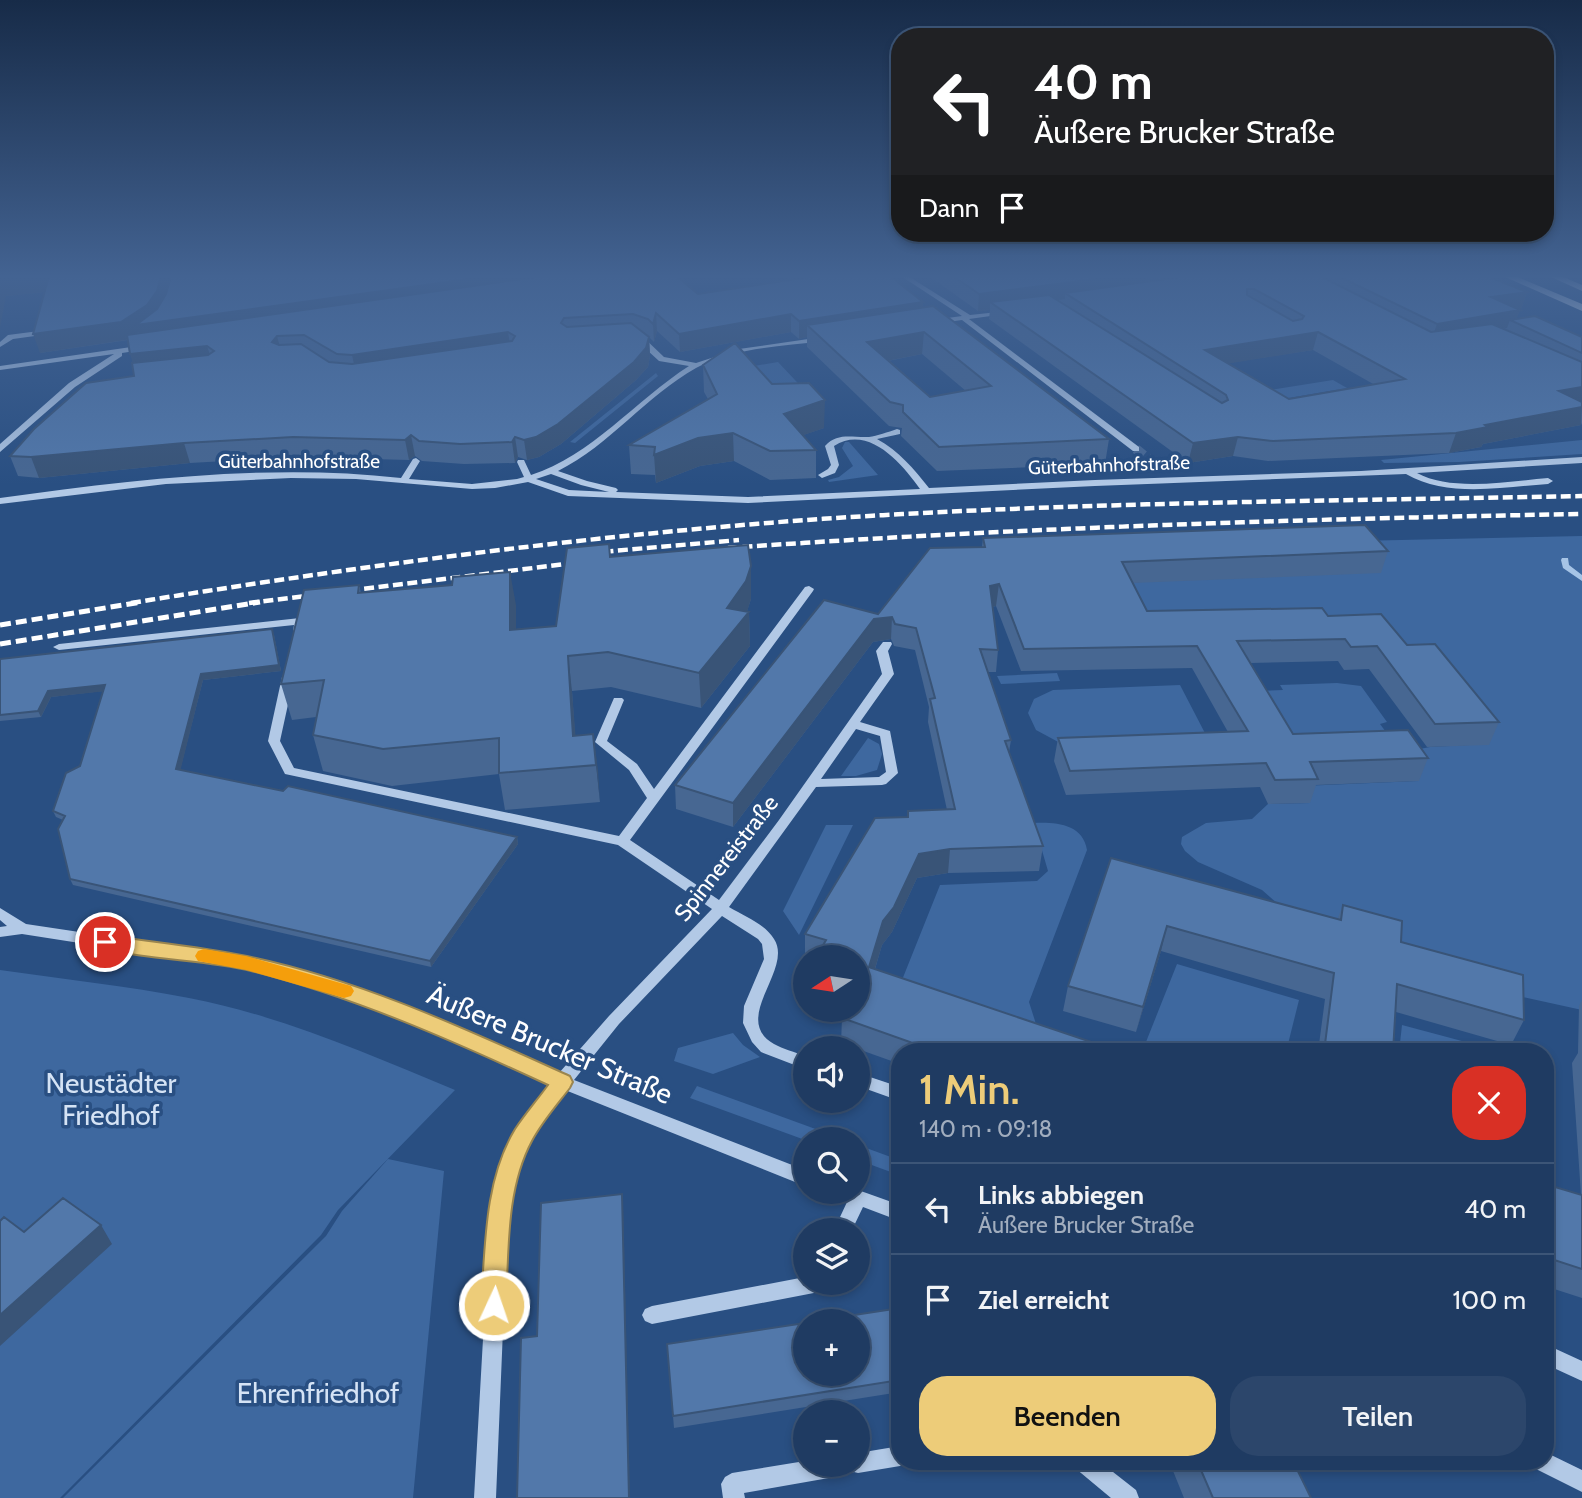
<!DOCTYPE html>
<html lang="de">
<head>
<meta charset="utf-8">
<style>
	:root { --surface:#1f3b62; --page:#2c466b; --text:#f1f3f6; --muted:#a1adbe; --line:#3c5577; --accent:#edcc79 }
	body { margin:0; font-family:Cabin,sans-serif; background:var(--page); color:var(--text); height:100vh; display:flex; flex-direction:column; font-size:26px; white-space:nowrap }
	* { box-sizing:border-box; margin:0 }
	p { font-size:23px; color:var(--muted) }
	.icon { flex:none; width:38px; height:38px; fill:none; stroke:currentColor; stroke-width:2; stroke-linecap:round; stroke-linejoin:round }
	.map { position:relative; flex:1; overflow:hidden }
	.side { position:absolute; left:891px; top:1043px; width:663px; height:427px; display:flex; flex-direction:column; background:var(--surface); border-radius:28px; box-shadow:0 4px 10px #0003,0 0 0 2px var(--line) }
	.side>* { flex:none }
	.top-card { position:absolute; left:891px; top:28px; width:663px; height:214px; border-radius:28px; box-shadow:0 4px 10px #0003,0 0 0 2px var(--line); background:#202124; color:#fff; overflow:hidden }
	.needle { width:46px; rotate:258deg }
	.controls { position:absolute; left:793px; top:945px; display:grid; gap:14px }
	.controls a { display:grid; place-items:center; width:77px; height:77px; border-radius:50%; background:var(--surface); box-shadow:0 4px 10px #0003,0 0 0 2px var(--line); font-size:35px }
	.pin { position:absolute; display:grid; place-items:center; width:60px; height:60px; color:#fff; margin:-30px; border:4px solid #fff; border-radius:50%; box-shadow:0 2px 7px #0007 }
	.me { position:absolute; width:77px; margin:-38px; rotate:3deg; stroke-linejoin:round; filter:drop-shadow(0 0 5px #0008) }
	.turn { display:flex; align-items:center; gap:24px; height:147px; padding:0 28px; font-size:32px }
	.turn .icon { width:91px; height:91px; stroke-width:2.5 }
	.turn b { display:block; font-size:49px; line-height:60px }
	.then { display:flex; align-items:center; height:66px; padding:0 28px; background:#0003; gap:14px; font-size:26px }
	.round { display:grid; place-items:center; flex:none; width:74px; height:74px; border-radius:28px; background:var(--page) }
	.head { display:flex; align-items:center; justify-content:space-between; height:119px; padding:0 28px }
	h1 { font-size:42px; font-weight:600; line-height:52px; color:var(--accent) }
	.primary-button { display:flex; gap:14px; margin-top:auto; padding:14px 28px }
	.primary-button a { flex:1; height:80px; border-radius:28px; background:var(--accent); color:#111; font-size:28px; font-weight:600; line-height:80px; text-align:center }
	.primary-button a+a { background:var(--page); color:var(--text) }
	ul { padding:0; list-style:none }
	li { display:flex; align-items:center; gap:21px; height:91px; padding:0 28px; border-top:2px solid var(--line) }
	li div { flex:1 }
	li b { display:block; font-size:26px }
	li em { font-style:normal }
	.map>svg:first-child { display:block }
</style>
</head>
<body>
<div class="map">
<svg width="1582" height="1498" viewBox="0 0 1582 1498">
	<rect width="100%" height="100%" fill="#294f82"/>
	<path fill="#3e689f" d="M778,362L811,397L778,399L754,366Z
		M656,373L658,376L575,443L570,442Z
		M1333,380L1347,388L1271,401L1258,392Z
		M1582,440V454L1459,462L1384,463L1381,460Z
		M845,442H849L878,475L829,482L828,480L839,477L853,466L842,448Z
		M1582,536V1010L1390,968L1288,913L1262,890L1198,862L1185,851L1181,844L1182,837L1206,823L1252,819L1268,804L1310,803L1302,786L1418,781L1399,753L1430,747L1489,744L1427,667L1142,633L1118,583L1380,572L1355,541Z
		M1057,673L1060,681L1001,684L997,676Z
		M1337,683L1361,686L1387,722L1380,724L1397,747L1292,750L1256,691L1283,690L1280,685Z
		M1180,685L1207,737L1062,744L1036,730L1028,713L1034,699L1053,690Z
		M868,738L879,744L882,754L877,770L856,776H841Z
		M1034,823C1056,822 1083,824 1087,850L1029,1002L1036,1024L902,980L940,885L1037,881L1048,871Z
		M826,825H853L799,935L783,911Z
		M1177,964L1299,1000L1286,1052H1157L1144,1047Z
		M0,970C63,979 127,986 189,998C282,1016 368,1054 455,1090L338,1210L321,1235L60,1498H0Z
		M1402,1025L1503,1052H1399Z
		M733,1033L743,1045L760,1057L713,1074L674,1061L678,1048Z
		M697,1086L843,1139L805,1140L690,1098Z
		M858,1145L899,1160V1175L858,1160Z
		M388,1159L444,1171L413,1498H63L326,1236L342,1211Z"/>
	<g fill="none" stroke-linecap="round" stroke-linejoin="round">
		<path fill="#a6c4e6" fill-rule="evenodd" d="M1562,558H1568L1569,565L1582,575V581L1563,568L1561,560Z"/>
		<path stroke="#496995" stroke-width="10" stroke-dasharray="10 4.5" stroke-linecap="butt" d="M1136,449L1155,465"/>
		<path fill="#b2c9e6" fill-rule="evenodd" d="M901,276H908L970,315L1007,311L1008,312L1005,314L969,319L1139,447V451H1133L962,320L933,324V320L962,316Z
			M39,331H42V335L13,339L0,347V342L8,335Z
			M635,335H641L664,357L696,363L739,349L822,337L826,339L822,341C780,347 734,347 696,368C646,396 610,445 558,471L587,481L616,488L618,490L616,492L748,497L920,489C902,464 869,424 834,446L839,465L835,473L822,478L818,475L828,469L831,465L825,446C838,432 852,438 869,437C877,436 888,432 897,429L900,430V434L877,439C899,451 914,469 929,488L1095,480L1361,471L1582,457V463L1417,473C1451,492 1511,481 1548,478L1553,481L1548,484C1502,487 1447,498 1406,474L1095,486L748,503L568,496L528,482L495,488L472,489L356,479L291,478L166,484L0,504V498C132,480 268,463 401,478L413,459L416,458L420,461L409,479L472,484L517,479L524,477L517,462L518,460H524L531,475C591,456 636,400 689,366L659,361L635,339ZM551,474L581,485L609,492L569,490L536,479Z
			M145,345H148V349L122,353V356L75,387L0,452V444L69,383L114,354L0,370V366Z
			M809,586L814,589L813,591L630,840L719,900L779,820L882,674L876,651L883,642H891L892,644L888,651L894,674L860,722L890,731L898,773L886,784L882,785L816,787L729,907C744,916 765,924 774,939C794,969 730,1019 774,1044C783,1049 795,1052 805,1056V1069L761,1052L752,1042L743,1023L744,1006L764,959L762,944L758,939L722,916L619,1024L574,1080L805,1170V1186L565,1090L530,1140L517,1173L507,1233L496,1498H474L489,1233L499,1173L517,1131L551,1084L435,1030L300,982L246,969L22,934L0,937V927L7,926L0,920V908L26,924L246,957L302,971L447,1022L559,1073L609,1016L712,909L618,845L285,774L268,741L282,677L288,674L294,677L280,741L294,768L619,836L647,798L629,770L595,742L614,698H622L624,700L607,741L637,764L654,789L805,587ZM856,729L880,736L886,772L879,777L821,779Z
			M300,618L305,621L303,632L298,635L293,632L294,625L59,650L53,647L59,644Z
			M858,1073L900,1087V1101L858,1086Z
			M858,1190L900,1205V1221L863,1207L852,1230H834L847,1202L836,1198L833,1192H858Z
			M805,1277V1283H828L826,1289L819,1292L652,1324L645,1321L642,1315L645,1309L652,1306Z
			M1545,1344L1582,1361V1381L1545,1364Z
			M900,1446V1461H908L900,1466L858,1473L854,1472L846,1475L744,1493L745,1498H723L721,1484L725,1477L732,1473L805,1461V1465H858V1453Z
			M1545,1452L1582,1470V1492L1534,1468L1531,1461H1545Z
			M1072,1461H1099L1136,1490L1139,1498H1111L1075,1468Z"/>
		<path fill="#f2f7fd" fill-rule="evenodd" d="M1503,276H1515L1582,304V311Z
			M1549,276H1561L1582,285V291Z"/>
		<path stroke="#fff" stroke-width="4.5" stroke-dasharray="10 4.5" stroke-linecap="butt" d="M728,548C1012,528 1297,519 1582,514
			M589,553L739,540
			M131,603C360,566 590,535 821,519C1074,502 1328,501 1582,496
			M249,603L582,562"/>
		<path stroke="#fff" stroke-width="5" stroke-dasharray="11 5" stroke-linecap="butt" d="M0,625L142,602
			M0,644L260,602"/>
	</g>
	<path fill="#476792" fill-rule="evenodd" d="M0,276L698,294L789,280L783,276H890L923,302L922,308L1109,439L1105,464L937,471L901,436L902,428L889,426L807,347V337L799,339L791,332L680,352L657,331L654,342L649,337L647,336L649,337L650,356L648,367L636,380L561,444L539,457L527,460L518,457L515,463L464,464L422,461L415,456L409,460L298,457L190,463L39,478L18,476L10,456L134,376L133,363L128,340L40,353L45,292L6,296ZM922,354L966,391L930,397L888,361Z
		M929,276H1487L1527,292L1521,309H1519L1520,310L1516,319L1582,337V423L1581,425L1483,444L1481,447L1449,453L1268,461L1233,456L1188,463L989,319L990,310L978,311ZM1313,350L1375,385L1289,399L1228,363Z
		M703,365L772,384L824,428L803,435L816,450V478L770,480L734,461L700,466L656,483L655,475L631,474L629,445L708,399L704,392Z
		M983,538L1388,551L1381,573L1133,583L1147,611L1328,616L1407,645L1499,722L1489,745L1427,747L1369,669L1344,670L1338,661L1250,663L1293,734L1428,758L1419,781L1316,785L1310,803L1268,804L1260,787L1066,795L1054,761L1058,738L1228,732L1192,668L1021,671L996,606L992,607L998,650L996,672H987L1011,740L1009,752L1043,846L1039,871L948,873L917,878L892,932L882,945L875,969L1121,1052H900V1064L841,1043L842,1018L858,1010V957H805V958V934L907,817L908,811L947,810L928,722L929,707L915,650L894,646L891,639L873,642L733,827L676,809L675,785L878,614L982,547Z
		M611,557L751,566V599L747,611L749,612L750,646L701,708L611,687L572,691L575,736L593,734L600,802L505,810L499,774L392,786L323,771L313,735L316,717L292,720L281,684L359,585L361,593L516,605V629L556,626Z
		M274,635L281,671L203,680L180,770L517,837L518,844L431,967L73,885L70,879L63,820L56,817L53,811L80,766L103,691L51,697L41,717L0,721V659Z
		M1111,858L1337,920L1343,905L1524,1020L1511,1045L1396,1012L1393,1052H1318L1325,999L1161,951L1136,1032L1063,1011L1068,986Z
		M1582,1000V1298L1545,1286V1184L1581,1195L1572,1063L1578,1053L1579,1006Z
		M900,1308V1392L674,1428L673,1416Z
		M1169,1461H1293L1311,1498H1184Z"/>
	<path fill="#395477" d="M35,276H50L55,291L6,296L0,328V279Z
		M161,276H610L142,343L139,332L126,340L40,353L33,334Z
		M1119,276H1147L1145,288L1065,293V299L999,308L990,302V310L978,311L979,294Z
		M1163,276H1247L1161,286Z
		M1527,292L1521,309L1486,314L1491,297Z
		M923,302L922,319L807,325V337L799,339V321Z
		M1520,310L1515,323L1510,320L1507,328L1431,341L1437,324Z
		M656,313L657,331L654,342L653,324Z
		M791,314V332L680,352L679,334Z
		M508,332L511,350L356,373L352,355Z
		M924,332L922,354L866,365L867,342Z
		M1318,332L1313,350L1201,368L1205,350Z
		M277,336L282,355L272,342Z
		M649,337L650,356L648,367L636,380L561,444L539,457L527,460L524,440Z
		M207,346L213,364L136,373L130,354Z
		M1582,387V405L1559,391Z
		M825,400L824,428L784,442V414Z
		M1582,407L1581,425L1483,444L1481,447L1449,453L1456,433L1485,425Z
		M733,433L734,461L700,466L656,483L654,455L698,438Z
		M411,435L415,456L409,460L405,440Z
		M515,437L518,457L515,463L512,442Z
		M1238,437L1233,456L1188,463L1193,443Z
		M184,443L190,463L39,478L31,457Z
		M751,566V599L746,615L749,612L750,646L701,708L699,673L727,608Z
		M510,572L516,605V664L510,630Z
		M999,584L996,606L987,608L990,586Z
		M892,617L891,639L873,642L733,827V803L874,619Z
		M272,629L281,671L203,680L179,776L176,769L201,674Z
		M568,656L572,691L578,767L573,736Z
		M105,685L107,691L51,697L41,717L38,711L48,691Z
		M593,734L598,770L600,802L596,765Z
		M517,837L518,844L431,967L430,961Z
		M950,849L948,873L917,878L892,932L882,945L868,992L869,967L883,921L919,854Z
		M1167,926L1161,951L1136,1032L1143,1007Z
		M622,1194L623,1200L630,1498H629Z
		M101,1225L112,1244L0,1346V1315Z"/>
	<path fill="#5278aa" stroke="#395477" stroke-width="2" fill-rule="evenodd" d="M0,276H35L0,279Z
		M49,276H161L157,291L147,305L121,322L33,334Z
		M171,276H490L136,325L157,309L166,294Z
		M544,276H676L698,294L809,277L807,276H890L923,302L799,321L791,314L679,334L656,313L653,324L648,319L633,314L564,318L561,323L567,327L631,323L649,337L646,348L634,362L558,424L536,437L524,440L515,437L512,442L460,444L419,441L411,435L405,440L293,437L184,443L31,457L10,456L34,429L86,383L134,376L132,363L208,355L214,351L207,346L130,354L127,335ZM508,332L515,336L512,341L352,364L329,362L301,344L279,345L272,342L277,336L304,335L337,354L352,355Z
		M953,276H1119L979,294Z
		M1188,276H1320L1431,332L1492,324L1582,362V387L1559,391L1582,402V407L1485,425L1488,427L1456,433L1273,441L1238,437L1193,443L990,302L1049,295L1222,403L1228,400L1226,395L1065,293ZM1247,289H1254L1304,316L1302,319L1293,321L1247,295ZM1318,332L1405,379L1289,399L1205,350Z
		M1338,276H1487L1527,292L1491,297L1520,310L1437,324Z
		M933,306L1109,439L939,447L903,412V405L890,402L807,325ZM924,332L991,386L930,397L867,342Z
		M1535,316L1582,337V353L1510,320Z
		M735,343L772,384L809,383L825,400L784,414L816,450L770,451L733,433L698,438L654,455L655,447L629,445L717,394L703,365Z
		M1365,525L1388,551L1122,562L1147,611L1322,608L1328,616L1381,614L1407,645L1435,644L1499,722L1435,724L1377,646L1351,647L1345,639L1237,641L1293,734L1408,730L1428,758L1310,762L1318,779L1275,780L1266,763L1070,771L1058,738L1248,731L1197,646L1024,649L999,584L990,586L998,650L980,649L1011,740L1005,741L1043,846L950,849L919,854L894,907L883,921L869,967L1121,1052H938L842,1018L846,1010H858V957H816L826,940L805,934L875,818L908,817V811L955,809L930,699L935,698L916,628L895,624L892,617L874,619L733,803L675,785L824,600L878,614L930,548L985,547L983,538Z
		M609,544L610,557L748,545L751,566L746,581L727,608L749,612L699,673L608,652L568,656L573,736L593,734L596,765L499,773V738L383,749L313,735L324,680L281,684L304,590L359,585L358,593L452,585L453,577L510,572V630L556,626L567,548Z
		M272,629L279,665L201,674L176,769L283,791L288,786L517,837L430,961L70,879L58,829L65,816L53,811L66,773L80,766L105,685L48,691L38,711L0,715V659Z
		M1111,858L1341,920L1343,905L1402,921L1401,942L1523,975L1524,1020L1397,984L1393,1052H1324L1334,973L1167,926L1143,1007L1068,986Z
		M1545,1184L1582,1195V1269L1545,1257Z
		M622,1194L629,1498H517L521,1338L537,1336L541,1203Z
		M63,1198L101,1225L0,1315V1221L4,1217L24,1232Z
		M900,1308V1380L673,1416L667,1344L805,1323V1374H858V1321H815Z
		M1197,1461H1293L1311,1498H1213Z"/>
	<linearGradient id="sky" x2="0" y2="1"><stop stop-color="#172b48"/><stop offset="0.57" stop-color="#436392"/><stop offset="1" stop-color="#436392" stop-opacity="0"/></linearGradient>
	<rect width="1582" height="485" fill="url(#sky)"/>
	<path fill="#edcc79" stroke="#9a854f" stroke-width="2" d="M105,935C152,942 200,946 247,956C359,979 466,1029 570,1076L573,1082L570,1088C557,1105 542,1122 532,1141C506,1189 509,1252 506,1305L502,1313L494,1317L485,1313L481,1305C485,1247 484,1180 515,1129C525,1114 537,1100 548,1085C451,1040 354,997 251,971C201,959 147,961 98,947L96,942L98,937Z"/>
	<path fill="#f59e0b" d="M204,949L246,956L351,986L354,991L351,996L344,998L246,970L198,961L195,956L198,951Z"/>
	<g text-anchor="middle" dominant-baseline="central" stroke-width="7" stroke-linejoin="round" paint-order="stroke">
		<g font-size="19" fill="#fff" stroke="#294f82">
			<text x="299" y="461">Güterbahnhofstraße</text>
			<text transform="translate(1109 465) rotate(-2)">Güterbahnhofstraße</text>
		</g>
		<g font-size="23" fill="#fff" stroke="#294f82">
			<text transform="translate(726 858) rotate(-52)">Spinnereistraße</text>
		</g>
		<g font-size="28" fill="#fff" stroke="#294f82">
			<text transform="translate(550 1044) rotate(23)">Äußere Brucker Straße</text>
		</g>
		<g font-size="28" fill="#d5e3f5" stroke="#294f82">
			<text x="111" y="1083">Neustädter<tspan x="111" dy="32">Friedhof</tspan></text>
			<text x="318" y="1393">Ehrenfriedhof</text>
		</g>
	</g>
</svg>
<div class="controls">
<a><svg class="needle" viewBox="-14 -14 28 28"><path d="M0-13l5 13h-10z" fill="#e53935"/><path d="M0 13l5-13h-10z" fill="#a1adbe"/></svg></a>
<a><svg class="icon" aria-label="sound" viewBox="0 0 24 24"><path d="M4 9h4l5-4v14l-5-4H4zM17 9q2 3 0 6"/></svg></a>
<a><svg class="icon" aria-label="search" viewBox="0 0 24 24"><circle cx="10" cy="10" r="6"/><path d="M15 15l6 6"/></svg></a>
<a><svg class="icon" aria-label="layers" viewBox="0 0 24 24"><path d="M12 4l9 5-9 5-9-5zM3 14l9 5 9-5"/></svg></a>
<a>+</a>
<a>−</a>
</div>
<div class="pin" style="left:105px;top:942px;background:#d93025"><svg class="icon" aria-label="arrive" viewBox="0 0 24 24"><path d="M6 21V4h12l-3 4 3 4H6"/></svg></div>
<svg class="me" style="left:494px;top:1305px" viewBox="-20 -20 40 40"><circle r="17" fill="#edcc79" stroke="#fff" stroke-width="3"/><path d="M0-11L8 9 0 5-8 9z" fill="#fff"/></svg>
<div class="top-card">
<div class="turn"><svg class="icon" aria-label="left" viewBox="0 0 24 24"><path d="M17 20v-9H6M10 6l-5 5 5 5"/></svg><div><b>40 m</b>Äußere Brucker Straße</div></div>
<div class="then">Dann<svg class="icon" aria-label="arrive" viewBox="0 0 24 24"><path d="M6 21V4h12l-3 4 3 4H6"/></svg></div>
</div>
<section class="side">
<div class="head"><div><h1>1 Min.</h1><p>140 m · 09:18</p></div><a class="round" style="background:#d93025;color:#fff"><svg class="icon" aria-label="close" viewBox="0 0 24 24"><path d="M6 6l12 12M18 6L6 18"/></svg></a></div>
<ul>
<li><svg class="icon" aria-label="left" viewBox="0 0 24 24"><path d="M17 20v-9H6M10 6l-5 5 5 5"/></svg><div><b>Links abbiegen</b><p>Äußere Brucker Straße</p></div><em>40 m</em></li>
<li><svg class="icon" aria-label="arrive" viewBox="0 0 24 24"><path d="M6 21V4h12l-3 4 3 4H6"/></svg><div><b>Ziel erreicht</b></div><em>100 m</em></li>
</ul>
<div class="primary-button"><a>Beenden</a><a>Teilen</a></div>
</section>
</div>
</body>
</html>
